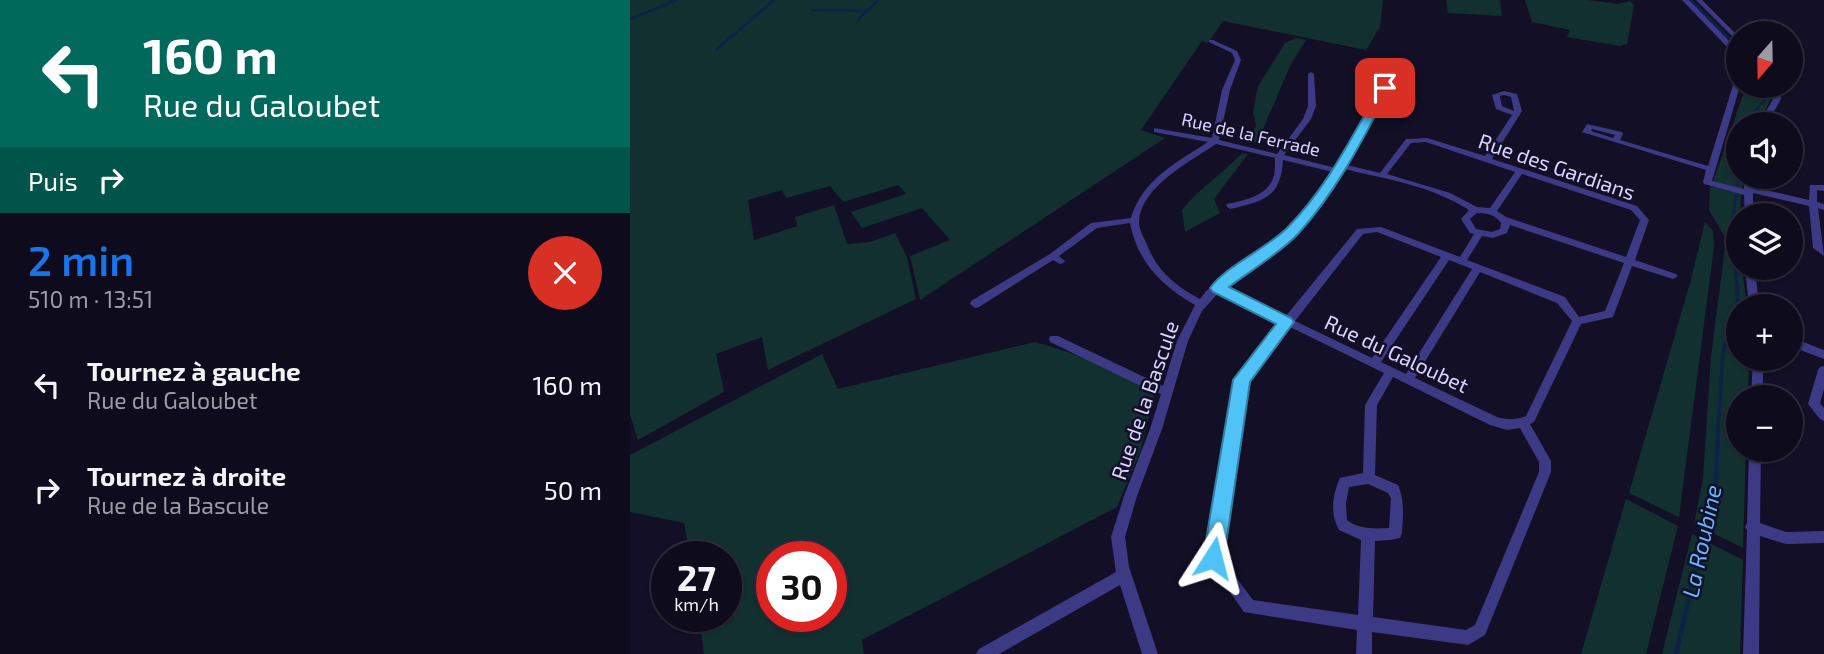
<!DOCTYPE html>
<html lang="fr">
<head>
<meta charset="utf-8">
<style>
	:root { --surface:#0e0b1c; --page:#171425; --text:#f1f3f6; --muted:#9b9ba3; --line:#2e2b3b; --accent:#1a73e8 }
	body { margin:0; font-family:"Exo 2",sans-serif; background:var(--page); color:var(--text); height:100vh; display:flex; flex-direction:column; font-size:26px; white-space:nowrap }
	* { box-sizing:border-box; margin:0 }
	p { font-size:23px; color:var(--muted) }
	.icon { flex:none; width:38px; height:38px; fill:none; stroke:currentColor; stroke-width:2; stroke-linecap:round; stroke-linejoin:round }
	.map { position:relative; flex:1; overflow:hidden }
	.side { display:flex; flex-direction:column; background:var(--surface); width:630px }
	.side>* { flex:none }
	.hud { background:#00695c; color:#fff; overflow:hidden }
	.needle { width:46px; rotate:200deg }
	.fabs { position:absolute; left:1096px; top:21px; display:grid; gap:14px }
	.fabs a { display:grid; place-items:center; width:77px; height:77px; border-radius:50%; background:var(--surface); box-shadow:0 2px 5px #0004,0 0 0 2px var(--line); font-size:35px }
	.speed { position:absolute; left:21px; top:541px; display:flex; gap:14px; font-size:35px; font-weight:700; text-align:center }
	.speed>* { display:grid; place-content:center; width:91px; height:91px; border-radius:50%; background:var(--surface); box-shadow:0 2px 5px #0004,0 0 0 2px var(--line); line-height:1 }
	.speed small { font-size:18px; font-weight:400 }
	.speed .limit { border:10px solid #d22; background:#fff; color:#111 }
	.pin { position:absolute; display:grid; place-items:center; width:60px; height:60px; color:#fff; margin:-30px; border-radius:14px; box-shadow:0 4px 10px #0006 }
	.me { position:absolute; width:77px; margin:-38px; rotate:9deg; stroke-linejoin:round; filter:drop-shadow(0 0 5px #0008) }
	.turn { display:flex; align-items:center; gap:24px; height:147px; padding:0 28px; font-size:32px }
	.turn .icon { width:91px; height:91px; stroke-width:2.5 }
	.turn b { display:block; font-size:49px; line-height:60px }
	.then { display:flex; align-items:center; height:66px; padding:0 28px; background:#0003; gap:14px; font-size:26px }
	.round { display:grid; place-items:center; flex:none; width:74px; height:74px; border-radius:37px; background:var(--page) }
	.overview { display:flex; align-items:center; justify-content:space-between; height:119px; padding:0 28px }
	h1 { font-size:42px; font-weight:600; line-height:52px; color:var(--accent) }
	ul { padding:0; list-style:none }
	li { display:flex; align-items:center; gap:21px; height:105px; padding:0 28px }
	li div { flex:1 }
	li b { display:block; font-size:26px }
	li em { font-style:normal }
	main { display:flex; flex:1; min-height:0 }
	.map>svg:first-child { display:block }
</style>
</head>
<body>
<main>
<section class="side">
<div class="hud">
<div class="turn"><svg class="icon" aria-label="left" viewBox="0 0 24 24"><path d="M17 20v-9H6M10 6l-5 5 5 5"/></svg><div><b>160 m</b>Rue du Galoubet</div></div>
<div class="then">Puis<svg class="icon" aria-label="right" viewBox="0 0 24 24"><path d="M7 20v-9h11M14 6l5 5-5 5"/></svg></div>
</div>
<div class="overview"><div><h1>2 min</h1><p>510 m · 13:51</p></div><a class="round" style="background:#d93025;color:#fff"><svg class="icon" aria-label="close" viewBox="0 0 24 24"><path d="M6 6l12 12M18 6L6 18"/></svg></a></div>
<ul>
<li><svg class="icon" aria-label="left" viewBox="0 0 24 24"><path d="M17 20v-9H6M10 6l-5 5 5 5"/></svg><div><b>Tournez à gauche</b><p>Rue du Galoubet</p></div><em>160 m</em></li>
<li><svg class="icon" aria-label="right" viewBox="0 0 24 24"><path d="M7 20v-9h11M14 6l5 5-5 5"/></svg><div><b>Tournez à droite</b><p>Rue de la Bascule</p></div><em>50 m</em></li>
</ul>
</section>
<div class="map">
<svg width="1194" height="654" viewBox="0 0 1194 654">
	<rect width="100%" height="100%" fill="#130f26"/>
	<path fill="#12302f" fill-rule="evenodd" d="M0,0H753L750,27L736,50L593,21L578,43L572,41L511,130L535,138L290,300L280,256L320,240L292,208L232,228L221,212L276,194L268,185L213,202L200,186L156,198L152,190L118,200L124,240L167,226L165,217L204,205L217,244L240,242L265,233L277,257L286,299L138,370L132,337L86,354L94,392L8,440L0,415Z
		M816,0H870L872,16L818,13Z
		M895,0H958L988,4L1000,1L1004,5L997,44L990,46L937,37L940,30L902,22Z
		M666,38L676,40L661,64L627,143L619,141L626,126L623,112L628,86L655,43Z
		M1116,86H1142L1145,91L1128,124H1108V177H1115L1112,189L1083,182Z
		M612,153L618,154L584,199L590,213L555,232L552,210C570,187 593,174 612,153Z
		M1080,186L1111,194L1108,268H1112L1117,306H1108V359H1119L1118,397H1108V450H1116L1113,548L1064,524L1073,478L1081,356L1094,256L1095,237L1079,210Z
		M1075,222L1083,231L1084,247L1049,517L999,493L1060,283Z
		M405,342C445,353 491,370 524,396L510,452L487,507L232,640L234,654H74L69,616H96V556H60L54,523L0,512V455L192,354L208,389ZM142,556H201V616H142Z
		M996,499L1048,526L1016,654H951Z
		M1062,534L1113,560L1110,654H1032Z"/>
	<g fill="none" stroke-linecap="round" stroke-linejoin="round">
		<path stroke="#0c2248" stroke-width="2.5" d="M1061,0L1108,47
			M182,10L237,11
			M0,19L47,0
			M228,20L248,0
			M87,49L144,0
			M1114,124L1142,91L1139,86
			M1104,252L1102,223L1109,177"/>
		<path stroke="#0c2248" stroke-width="3.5" d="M1088,430L1093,352L1108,300L1104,250"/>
		<path stroke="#0c2248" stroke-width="4.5" d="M1046,654L1086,482L1088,428"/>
		<path fill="#3d3a85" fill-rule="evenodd" d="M1052,0H1059L1108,50V56L1099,49Z
			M1066,0H1072L1108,36V42Z
			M579,40H583L607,51L611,60L600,90L589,140L647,154L673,119L678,106V74L681,72L684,74L686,106L681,119L654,155L706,168L750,92L751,88L736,61L737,60H741L759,88L717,165L750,173L776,139H779L797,138L855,156L882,115L866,109L862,95L874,91L887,94L892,111L862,159L1007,206L1019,220L1005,260L1046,274L1048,276L1043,279L1002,266L983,317L951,324L904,422L900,424L921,461V472L855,635L838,645L742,632V654H726L727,630L614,612L576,558L606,380L651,323L589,292L572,311L558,341L532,429L507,496L495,537L499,567L528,654H512L490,585L369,654H346L349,649L486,572L481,537L494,496L520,429L531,394L521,391L420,342L419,339L420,336H428L533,386L547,341L565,305C533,287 507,262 500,223L467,228L429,256L435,261L433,263L430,264L423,260L349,307L345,308L340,304L341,301L420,254L461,223L501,218C512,180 547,162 578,142L524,132V128L582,138L592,90L605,60L602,53L579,42ZM874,95L881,97L884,111L872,106L870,96ZM796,142L885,172L860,208L847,207L820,193L757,174L781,143ZM586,144L645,158C645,163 645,170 644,175C639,196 615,200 597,204L596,206L600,209C633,201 651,198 653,160L703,172L665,223L576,291L570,299C547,287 528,272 518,247C515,239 509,231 509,222C510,187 561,161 586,144ZM714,169C756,179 802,186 839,210L831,219L840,233L844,234L830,257L751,227L727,229L656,316L595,287L671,227ZM892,174L1001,210L1010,220L996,257L876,217L867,211ZM847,213C858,213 865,215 871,223L870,229L862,232L846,229L840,219ZM880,225L994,263L975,311L949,317L935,297L837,260L852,236L863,238L877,233ZM747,232L811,257L742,358L665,321L733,234ZM819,260L842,269L776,374L751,362ZM850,272L927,303L942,321L896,416C886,420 877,420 867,417L785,378ZM660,327L754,373L735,405L733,473L710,478C702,495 700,514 709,530L731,540L728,615L623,600L590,556L617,381ZM763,377L860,425L877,430L890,428L909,462V472L845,625L836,630L743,617L745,541L760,540L770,538L772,533C773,515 775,502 768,485L745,475L747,405ZM738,484L758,493L761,498L759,528C744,529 728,529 717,520L716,504L719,487Z
			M1108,80V86H1110L1082,181L1114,189V177H1122L1123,187L1179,200L1180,185H1194V191L1187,190V202L1194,204V210L1188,208L1194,256L1183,248L1179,206L1123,193V215H1115L1114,195L1074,184L1073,182L1076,170L952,132L957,124L992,132L993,134L990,140L1078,166L1104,82ZM962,129L985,135L983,138L961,131Z
			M1142,86H1150L1151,99L1137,124H1129L1143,99Z
			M1115,268H1125L1129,306H1119Z
			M1160,337L1194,350V359L1160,346Z
			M1123,359H1133V397H1121Z
			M1194,366V389L1190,403L1194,408V421L1190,419L1178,404L1188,370L1190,367Z
			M1119,450H1131L1130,523L1156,532L1194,531V543L1156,544L1130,536L1129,654H1113L1117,530L1115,527L1117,523Z"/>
	</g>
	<path fill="#4fc3f7" stroke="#337fa1" stroke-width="2" d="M755,84L760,88C733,139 707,191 668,234C649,254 621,270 599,287L661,318L664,322L620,382L594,558L590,565L583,568L576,565L573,558L603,380L646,324L583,292L580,288C597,265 636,249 657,228C697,188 722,136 750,88Z"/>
	<g text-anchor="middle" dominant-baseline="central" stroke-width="5" stroke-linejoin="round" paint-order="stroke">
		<g font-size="18" fill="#d9d4ff" stroke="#130f26">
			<text transform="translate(621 134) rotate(13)">Rue de la Ferrade</text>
		</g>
		<g font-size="21" fill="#d9d4ff" stroke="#130f26">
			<text transform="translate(927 166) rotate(19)">Rue des Gardians</text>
			<text transform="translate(767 353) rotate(25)">Rue du Galoubet</text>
			<text transform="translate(514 400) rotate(-71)">Rue de la Bascule</text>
		</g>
		<g font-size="23" font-style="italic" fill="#62b6ff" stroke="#130f26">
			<text transform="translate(1071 541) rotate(-78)">La Roubine</text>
		</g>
	</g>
</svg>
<div class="fabs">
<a><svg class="needle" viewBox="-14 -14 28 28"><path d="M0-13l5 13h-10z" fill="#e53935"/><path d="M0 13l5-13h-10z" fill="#9b9ba3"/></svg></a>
<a><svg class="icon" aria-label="sound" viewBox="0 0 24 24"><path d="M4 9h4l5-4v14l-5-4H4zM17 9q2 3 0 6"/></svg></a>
<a><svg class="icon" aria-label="layers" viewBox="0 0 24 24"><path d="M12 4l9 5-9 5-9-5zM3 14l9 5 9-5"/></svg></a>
<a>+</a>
<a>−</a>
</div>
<div class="speed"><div>27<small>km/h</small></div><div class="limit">30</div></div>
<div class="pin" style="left:755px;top:88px;background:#d93025"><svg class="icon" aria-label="arrive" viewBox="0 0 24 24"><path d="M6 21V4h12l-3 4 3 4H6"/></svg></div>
<svg class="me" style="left:583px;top:558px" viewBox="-20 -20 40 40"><path d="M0-17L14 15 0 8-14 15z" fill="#4fc3f7" stroke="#fff" stroke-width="4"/></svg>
</div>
</main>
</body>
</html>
